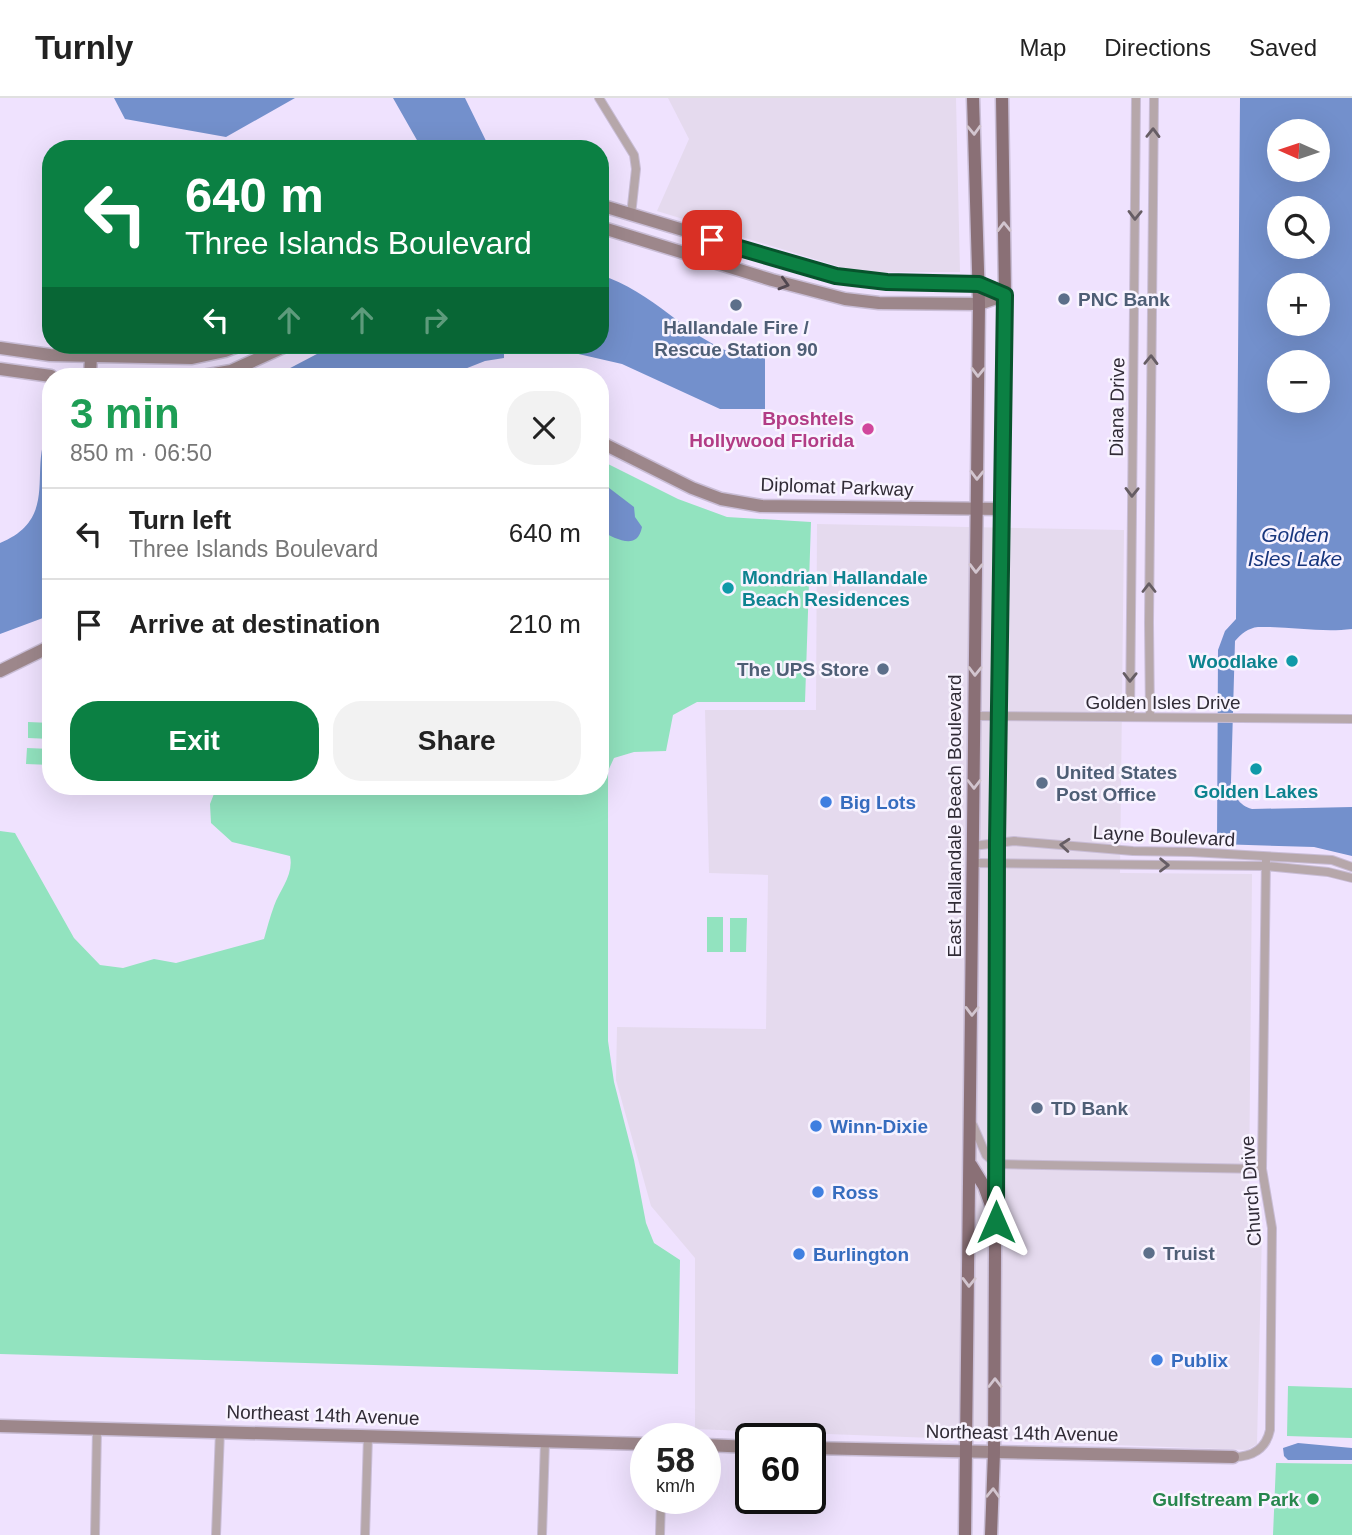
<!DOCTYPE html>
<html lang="en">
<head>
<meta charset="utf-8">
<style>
	:root { --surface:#fff; --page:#f2f2f2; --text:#222; --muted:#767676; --line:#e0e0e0; --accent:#0b8043 }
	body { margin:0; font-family:Helvetica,sans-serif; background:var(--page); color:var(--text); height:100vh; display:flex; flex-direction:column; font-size:26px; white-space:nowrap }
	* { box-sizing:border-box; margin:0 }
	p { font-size:23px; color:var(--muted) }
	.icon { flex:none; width:38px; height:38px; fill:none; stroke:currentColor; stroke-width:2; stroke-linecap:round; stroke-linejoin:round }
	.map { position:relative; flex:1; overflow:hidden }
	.side { position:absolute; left:42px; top:270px; width:567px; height:427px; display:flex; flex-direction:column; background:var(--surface); border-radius:28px; box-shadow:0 7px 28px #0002 }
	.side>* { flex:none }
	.guide { position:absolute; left:42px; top:42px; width:567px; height:214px; border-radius:28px; box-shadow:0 7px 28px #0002; background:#0b8043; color:#fff; overflow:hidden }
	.needle { width:46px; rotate:273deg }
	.tools { position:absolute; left:1267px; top:21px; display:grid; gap:14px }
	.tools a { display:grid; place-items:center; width:63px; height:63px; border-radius:50%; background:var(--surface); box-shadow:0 7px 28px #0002; font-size:35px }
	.speed { position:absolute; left:630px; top:1325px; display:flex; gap:14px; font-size:35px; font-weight:700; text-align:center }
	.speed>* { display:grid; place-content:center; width:91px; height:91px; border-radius:50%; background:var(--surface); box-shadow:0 7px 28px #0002; line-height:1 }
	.speed small { font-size:18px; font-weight:400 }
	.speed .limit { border:4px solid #111; border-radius:10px; background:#fff; color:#111 }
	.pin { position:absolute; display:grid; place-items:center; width:60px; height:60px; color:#fff; margin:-30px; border-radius:14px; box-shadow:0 4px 10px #0006 }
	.me { position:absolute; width:77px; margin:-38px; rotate:0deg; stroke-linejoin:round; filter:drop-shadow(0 0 5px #0008) }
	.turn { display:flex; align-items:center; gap:24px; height:147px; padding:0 28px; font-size:32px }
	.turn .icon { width:91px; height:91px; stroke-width:2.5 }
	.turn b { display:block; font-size:49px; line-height:60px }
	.lanes { display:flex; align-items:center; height:66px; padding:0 28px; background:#0003; justify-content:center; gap:35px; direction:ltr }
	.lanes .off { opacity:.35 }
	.round { display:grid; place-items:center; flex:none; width:74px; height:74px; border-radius:28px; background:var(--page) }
	.head { display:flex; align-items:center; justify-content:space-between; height:119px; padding:0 28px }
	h1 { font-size:42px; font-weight:700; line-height:52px; color:#1e9e55 }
	.button { display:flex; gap:14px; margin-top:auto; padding:14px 28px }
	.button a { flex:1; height:80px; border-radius:28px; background:var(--accent); color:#fff; font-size:28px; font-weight:700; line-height:80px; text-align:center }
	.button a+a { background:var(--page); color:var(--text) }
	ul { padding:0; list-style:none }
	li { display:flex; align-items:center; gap:21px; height:91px; padding:0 28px; border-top:2px solid var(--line) }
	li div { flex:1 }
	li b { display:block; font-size:26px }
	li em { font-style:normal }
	header { display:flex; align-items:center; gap:42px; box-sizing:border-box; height:98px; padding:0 35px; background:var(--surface); border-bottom:2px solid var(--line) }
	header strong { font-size:33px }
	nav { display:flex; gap:38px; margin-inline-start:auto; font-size:24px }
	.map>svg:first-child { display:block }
</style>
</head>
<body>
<header>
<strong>Turnly</strong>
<nav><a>Map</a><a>Directions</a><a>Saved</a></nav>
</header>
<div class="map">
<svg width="1352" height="1437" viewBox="0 0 1352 1437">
	<rect width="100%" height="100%" fill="#efe2fe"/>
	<path fill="#e5daee" d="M668,0H956L960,174H857L657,113L689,41Z
		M817,426L1124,432L1120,775L1252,776L1249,1091L1262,1133L1257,1346L1247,1352L695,1331V1160L651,1108L616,982L617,929L766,931L768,777L709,775L705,612H816Z"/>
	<path fill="#92e3bf" d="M600,362L678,401L727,419L811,424L805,604H697L673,617L666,653L634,654L614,660L608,673V943L614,984L634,1062L646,1125L654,1145L680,1162L678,1276L0,1256V733L15,735L74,840L100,867L123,870L154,861L176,865L264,841C267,830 270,819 274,808C280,791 294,777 290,758L232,744L211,725L210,706L217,688H600Z
		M28,624L51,625V641L28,640Z
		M27,650L51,651V667L26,666Z
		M707,819H723V854H707Z
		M730,820H747L746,854H730Z
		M1288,1288L1352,1290V1340L1287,1338Z
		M1276,1365L1352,1366V1437H1273Z"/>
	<path fill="#7390cc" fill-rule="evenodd" d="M114,0H295L226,39L125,21Z
		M393,0H465L490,51H422Z
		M1240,0H1352V531C1320,535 1289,528 1258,529C1248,530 1241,536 1235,543L1231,684C1234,697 1238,707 1252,711L1352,709V758L1314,749L1217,746L1218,552L1225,533L1236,521ZM1279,33H1318V72H1279ZM1279,110H1318V149H1279ZM1279,187H1318V226H1279ZM1279,264H1318V303H1279Z
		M600,177C653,193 686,239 737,257C746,260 756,259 765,259V311H720L622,266L574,255L548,254L547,250L504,255V260L485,263L447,278H275L334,247H600Z
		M51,328V517L0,536V445C63,419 25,367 51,328Z
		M600,383L634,409L635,419L642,429C637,454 616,440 600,433Z
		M1298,1345L1352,1350V1362H1288L1284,1358L1283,1350Z"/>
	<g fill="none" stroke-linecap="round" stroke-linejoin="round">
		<defs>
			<path id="street" d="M599,0L634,57L636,71L631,117
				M974,618L1352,621
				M1130,619L1136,0
				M1150,619L1149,525L1154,0
				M973,748L1014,743L1133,753L1191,754L1332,762L1352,769
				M974,765L1266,768L1328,774L1352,780
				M973,1027L986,1057L996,1066L1262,1071
				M1233,1359C1252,1359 1266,1351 1270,1332L1272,1130L1262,1071L1266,759
				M95,1437L97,1331
				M216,1437L220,1333
				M365,1437L368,1338
				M542,1437L545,1343
				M660,1437L661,1400"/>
			<path id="secondary" d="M600,107L836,178L887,184L979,186L1005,197
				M600,129L772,182L845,201L879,205L979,206L1005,197
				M0,250L50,257L192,260L225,253L241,247
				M0,271L51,278
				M90,278L91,258
				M203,278L231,273L288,247
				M600,344L692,390L721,401L761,408L1003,411
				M0,573L51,548
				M0,1328L646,1346
				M705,1347L751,1349
				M810,1350L1233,1359"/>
			<path id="primary" d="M971,1067L984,1088L993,1113
				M965,1437L979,206L973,0
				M991,1437L994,1354L997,765L1005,197L1002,0"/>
		</defs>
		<use href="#street" stroke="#c9bdd6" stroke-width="10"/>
		<use href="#secondary" stroke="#c9bdd6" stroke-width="15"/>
		<use href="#primary" stroke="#c9bdd6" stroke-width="15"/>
		<use href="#street" stroke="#b6a7aa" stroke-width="8"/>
		<use href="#secondary" stroke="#9d878b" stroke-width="12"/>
		<use href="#primary" stroke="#8a7076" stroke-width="12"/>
	</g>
	<defs><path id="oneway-chevron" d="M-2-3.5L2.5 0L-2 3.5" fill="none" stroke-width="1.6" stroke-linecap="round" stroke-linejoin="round" transform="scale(1.75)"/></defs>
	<g stroke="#d2c5cf">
		<use href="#oneway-chevron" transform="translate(974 32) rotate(88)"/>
		<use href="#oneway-chevron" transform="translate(1004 129) rotate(-91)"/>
		<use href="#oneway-chevron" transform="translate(978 274) rotate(91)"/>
		<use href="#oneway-chevron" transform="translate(977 377) rotate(91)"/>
		<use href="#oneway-chevron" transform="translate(976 470) rotate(91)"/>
		<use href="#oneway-chevron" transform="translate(975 573) rotate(91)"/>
		<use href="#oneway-chevron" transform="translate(974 686) rotate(90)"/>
		<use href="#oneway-chevron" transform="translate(972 913) rotate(91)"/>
		<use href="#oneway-chevron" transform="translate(969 1184) rotate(91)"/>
		<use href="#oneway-chevron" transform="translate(995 1285) rotate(-90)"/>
		<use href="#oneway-chevron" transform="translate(993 1395) rotate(-88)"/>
	</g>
	<g stroke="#665d64">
		<use href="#oneway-chevron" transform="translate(1153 35) rotate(-89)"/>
		<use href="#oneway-chevron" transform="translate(1135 117) rotate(91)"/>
		<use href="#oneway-chevron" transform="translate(1151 262) rotate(-89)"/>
		<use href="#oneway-chevron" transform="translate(1132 394) rotate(91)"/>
		<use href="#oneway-chevron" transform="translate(1149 490) rotate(-90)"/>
		<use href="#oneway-chevron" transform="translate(1130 579) rotate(91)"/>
		<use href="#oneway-chevron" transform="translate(1065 747) rotate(-175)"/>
		<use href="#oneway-chevron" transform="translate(1164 767) rotate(1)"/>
	</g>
	<use stroke="#514750" href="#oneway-chevron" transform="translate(784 186) rotate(16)"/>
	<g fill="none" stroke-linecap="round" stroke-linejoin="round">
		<defs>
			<path id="route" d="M712,142L836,178L887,184L979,186L1005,197L997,745L996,1124"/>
		</defs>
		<use href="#route" stroke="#07532c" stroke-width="18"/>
		<use href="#route" stroke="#0b8043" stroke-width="12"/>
	</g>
	<g fill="#5c6f8a" stroke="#f8f3ff" stroke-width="2.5">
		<circle cx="1064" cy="201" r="7"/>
		<circle cx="736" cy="207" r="7"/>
		<circle cx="883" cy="571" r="7"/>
		<circle cx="1042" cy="685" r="7"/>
		<circle cx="1037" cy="1010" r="7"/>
		<circle cx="1149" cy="1155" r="7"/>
	</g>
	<circle fill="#d1479c" stroke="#f8f3ff" stroke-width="2.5" cx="868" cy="331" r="7"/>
	<g fill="#0f9aa8" stroke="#f8f3ff" stroke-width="2.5">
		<circle cx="728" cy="490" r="7"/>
		<circle cx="1292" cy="563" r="7"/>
		<circle cx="1256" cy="671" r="7"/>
	</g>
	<g fill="#3f7fe0" stroke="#f8f3ff" stroke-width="2.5">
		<circle cx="826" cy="704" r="7"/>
		<circle cx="816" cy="1028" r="7"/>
		<circle cx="818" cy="1094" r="7"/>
		<circle cx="799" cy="1156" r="7"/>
		<circle cx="1157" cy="1262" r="7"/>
	</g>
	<circle fill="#2e9e5b" stroke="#f8f3ff" stroke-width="2.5" cx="1313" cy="1401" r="7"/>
	<g text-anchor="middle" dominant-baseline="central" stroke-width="5" stroke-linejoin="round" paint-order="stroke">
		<g font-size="19" font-weight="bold" fill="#4e5e75" stroke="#f8f3ff" text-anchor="start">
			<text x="1078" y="201">PNC Bank</text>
			<text x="736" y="229" text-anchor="middle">Hallandale Fire /<tspan x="736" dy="22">Rescue Station 90</tspan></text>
			<text x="869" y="571" text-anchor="end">The UPS Store</text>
			<text x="1056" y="674">United States<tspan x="1056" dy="22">Post Office</tspan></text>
			<text x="1051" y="1010">TD Bank</text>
			<text x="1163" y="1155">Truist</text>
		</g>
		<g font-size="19" fill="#302b36" stroke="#f8f3ff">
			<text transform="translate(1117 309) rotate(-89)">Diana Drive</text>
			<text transform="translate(837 389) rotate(2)">Diplomat Parkway</text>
			<text x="1163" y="604">Golden Isles Drive</text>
			<text transform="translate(954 718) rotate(-90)">East Hallandale Beach Boulevard</text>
			<text transform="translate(1164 738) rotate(3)">Layne Boulevard</text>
			<text transform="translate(1251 1093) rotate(-94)">Church Drive</text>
			<text transform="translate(323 1317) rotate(2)">Northeast 14th Avenue</text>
			<text transform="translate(1022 1335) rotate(1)">Northeast 14th Avenue</text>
		</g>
		<g font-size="19" font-weight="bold" fill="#b23c85" stroke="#f8f3ff" text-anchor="end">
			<text x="854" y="320">Bposhtels<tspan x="854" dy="22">Hollywood Florida</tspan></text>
		</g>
		<g font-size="19" font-weight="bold" fill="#0d838f" stroke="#f8f3ff" text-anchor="start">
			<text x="742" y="479">Mondrian Hallandale<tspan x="742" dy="22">Beach Residences</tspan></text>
			<text x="1278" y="563" text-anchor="end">Woodlake</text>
			<text x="1256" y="693" text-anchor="middle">Golden Lakes</text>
		</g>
		<g font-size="19" font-weight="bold" fill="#366cbe" stroke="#f8f3ff" text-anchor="start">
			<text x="840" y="704">Big Lots</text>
			<text x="830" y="1028">Winn-Dixie</text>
			<text x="832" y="1094">Ross</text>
			<text x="813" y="1156">Burlington</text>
			<text x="1171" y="1262">Publix</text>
		</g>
		<g font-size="19" font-weight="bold" fill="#27864d" stroke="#f8f3ff" text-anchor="end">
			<text x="1299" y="1401">Gulfstream Park</text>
		</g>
		<g font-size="21" font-style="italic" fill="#18367d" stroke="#f8f3ff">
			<text x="1295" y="436">Golden<tspan x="1295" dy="24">Isles Lake</tspan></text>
		</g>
	</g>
</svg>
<div class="tools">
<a><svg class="needle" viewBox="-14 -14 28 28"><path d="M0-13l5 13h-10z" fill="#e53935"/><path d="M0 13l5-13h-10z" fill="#767676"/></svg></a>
<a><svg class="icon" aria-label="search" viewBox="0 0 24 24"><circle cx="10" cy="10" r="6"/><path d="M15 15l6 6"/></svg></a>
<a>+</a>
<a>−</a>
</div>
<div class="speed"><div>58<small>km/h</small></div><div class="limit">60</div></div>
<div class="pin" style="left:712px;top:142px;background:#d93025"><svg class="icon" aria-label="arrive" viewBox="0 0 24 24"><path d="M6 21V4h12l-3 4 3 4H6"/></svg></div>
<svg class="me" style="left:996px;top:1124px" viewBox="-20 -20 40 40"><path d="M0-17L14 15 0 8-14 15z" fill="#0b8043" stroke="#fff" stroke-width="4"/></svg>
<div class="guide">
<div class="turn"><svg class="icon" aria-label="left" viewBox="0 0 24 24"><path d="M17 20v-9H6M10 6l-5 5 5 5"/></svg><div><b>640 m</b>Three Islands Boulevard</div></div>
<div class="lanes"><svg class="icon" aria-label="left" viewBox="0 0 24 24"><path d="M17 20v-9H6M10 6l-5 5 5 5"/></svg><svg class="icon off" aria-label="ahead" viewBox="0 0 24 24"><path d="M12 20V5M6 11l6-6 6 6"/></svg><svg class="icon off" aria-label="ahead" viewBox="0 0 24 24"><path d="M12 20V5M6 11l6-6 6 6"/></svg><svg class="icon off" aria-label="right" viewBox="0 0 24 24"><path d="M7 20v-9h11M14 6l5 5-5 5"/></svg></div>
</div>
<section class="side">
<div class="head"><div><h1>3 min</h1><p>850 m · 06:50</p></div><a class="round"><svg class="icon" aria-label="close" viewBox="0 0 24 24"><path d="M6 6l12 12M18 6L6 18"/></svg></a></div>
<ul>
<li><svg class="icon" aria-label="left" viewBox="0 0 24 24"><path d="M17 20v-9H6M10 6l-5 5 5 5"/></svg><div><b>Turn left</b><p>Three Islands Boulevard</p></div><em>640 m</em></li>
<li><svg class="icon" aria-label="arrive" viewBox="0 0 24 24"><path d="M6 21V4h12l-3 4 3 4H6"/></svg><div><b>Arrive at destination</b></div><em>210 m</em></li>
</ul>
<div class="button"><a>Exit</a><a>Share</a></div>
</section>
</div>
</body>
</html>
